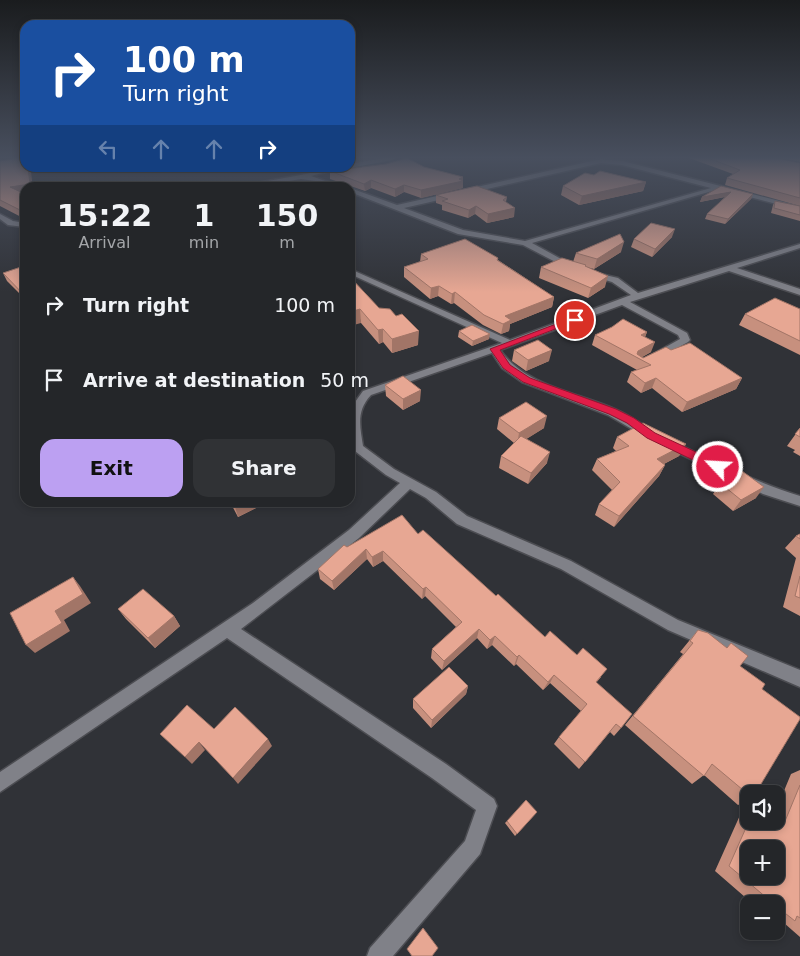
<!DOCTYPE html>
<html lang="en">
<head>
<meta charset="utf-8">
<style>
	:root { --surface:#242629; --page:#303235; --text:#f1f3f6; --muted:#a3a5a8; --line:#414346; --accent:#bca0f2 }
	body { margin:0; font-family:"DejaVu Sans",sans-serif; background:var(--page); color:var(--text); height:100vh; display:flex; flex-direction:column; font-size:19px; white-space:nowrap }
	* { box-sizing:border-box; margin:0 }
	p { font-size:16px; color:var(--muted) }
	.icon { flex:none; width:28px; height:28px; fill:none; stroke:currentColor; stroke-width:2; stroke-linecap:round; stroke-linejoin:round }
	.map { position:relative; flex:1; overflow:hidden }
	.details { position:absolute; left:20px; top:182px; width:335px; height:325px; display:flex; flex-direction:column; background:var(--surface); border-radius:15px; box-shadow:0 2px 8px #0003,0 0 0 1px var(--line) }
	.details>* { flex:none }
	.guide { position:absolute; left:20px; top:20px; width:335px; height:152px; border-radius:15px; box-shadow:0 2px 8px #0003,0 0 0 1px var(--line); background:#1a4fa0; color:#fff; overflow:hidden }
	.tools { position:absolute; left:740px; top:785px; display:grid; gap:10px }
	.tools a { display:grid; place-items:center; width:45px; height:45px; border-radius:10px; background:var(--surface); box-shadow:0 2px 8px #0003,0 0 0 1px var(--line); font-size:25px }
	.pin { position:absolute; display:grid; place-items:center; width:42px; height:42px; color:#fff; margin:-21px; border:2px solid #fff; border-radius:50%; box-shadow:0 1px 5px #0007 }
	.me { position:absolute; width:55px; margin:-28px; rotate:295deg; stroke-linejoin:round; filter:drop-shadow(0 0 4px #0008) }
	.turn { display:flex; align-items:center; gap:18px; height:105px; padding:0 20px; font-size:22px }
	.turn .icon { width:65px; height:65px; stroke-width:2.5 }
	.turn b { display:block; font-size:35px; line-height:42px }
	.lanes { display:flex; align-items:center; height:48px; padding:0 20px; background:#0003; justify-content:center; gap:25px; direction:ltr }
	.lanes .off { opacity:.35 }
	.eta { display:flex; justify-content:space-evenly; align-items:center; height:85px; text-align:center }
	.eta b { font-size:30px; font-weight:700; line-height:35px }
	.cta { display:flex; gap:10px; margin-top:auto; padding:10px 20px }
	.cta a { flex:1; height:58px; border-radius:15px; background:var(--accent); color:#111; font-size:20px; font-weight:700; line-height:58px; text-align:center }
	.cta a+a { background:var(--page); color:var(--text) }
	ul { padding:0; list-style:none }
	li { display:flex; align-items:center; gap:15px; height:75px; padding:0 20px }
	li div { flex:1 }
	li b { display:block; font-size:19px }
	li em { font-style:normal }
	.map>svg:first-child { display:block }
</style>
</head>
<body>
<div class="map">
<svg width="800" height="956" viewBox="0 0 800 956">
	<rect width="100%" height="100%" fill="#303237"/>
	<g fill="none" stroke-linecap="round" stroke-linejoin="round">
		<defs>
			<path id="minor" d="M384,158H395L392,160L350,168H349L350,164Z
				M601,159L622,161L800,206V210L719,189L532,243L572,265V269H569L523,245L458,234L350,192V188L397,205ZM601,163L622,165L711,188L525,241L463,230L404,208Z
				M332,168H341L311,176L345,188H334L315,181L301,179L247,188H229L301,175Z
				M0,214L13,221L25,223V227L8,225L0,219Z
				M800,244V248L737,268L800,289V295L729,271L630,302L687,333L690,340L688,342L657,359H649L648,357L680,339L678,335L622,305L500,350C527,387 577,392 617,410C631,416 643,426 657,433C701,456 752,481 800,496V506L763,494L647,438L608,415L522,382L502,368L492,353L371,395C356,411 360,426 363,446L394,469L436,492L467,516L571,561L678,620L800,670V687L668,630L561,569L457,524L426,498L410,489L359,538L241,629L446,764L494,799L497,806L480,854L393,956H367L370,948L465,841L476,810L432,778L227,638L0,792V772L253,603L349,530L400,483L386,475L351,448L350,409L363,391L502,343L350,274V269L510,340L631,295L612,282L588,275V271L618,278L638,293Z"/>
		</defs>
		<use href="#minor" stroke="#4c4d52" stroke-width="3"/>
		<use href="#minor" fill="#808188" fill-rule="evenodd"/>
	</g>
	<path fill="#c7907e" d="M689,158H800V162L784,159L800,163V206L725,185L727,178L733,174Z
		M0,161L25,168H29L31,172L25,193H23L25,194V219L0,206Z
		M424,167L463,177V188L421,198L404,192L395,197L371,188L365,191L330,179V171Z
		M594,175L646,182L643,191L579,205L561,195L563,186Z
		M753,194L751,199L725,224L705,219L707,214L725,197L700,202L702,197Z
		M436,195L507,197L506,202L514,217L487,223L475,214L468,218L442,210V205L436,203Z
		M775,201L800,206V221L771,213L773,205Z
		M672,237L652,257L631,247L634,239Z
		M621,252L594,269L586,267L605,287L588,298L539,278L541,267L573,262L576,253Z
		M421,254L498,258V260L554,297L552,307L510,324L509,331L501,334L483,325L454,303L451,304L438,296L430,299L404,277V267L420,262Z
		M25,271V299L7,281L3,273Z
		M350,277L379,308L418,345L392,353L383,342L379,344L361,323Z
		M800,309V355L739,325L745,314Z
		M459,331L489,339L472,346L458,337Z
		M647,332L645,337L651,352L642,357L643,358L671,350L742,378L736,389L682,412L652,388L641,393L627,382L631,372L637,370L592,345L595,335Z
		M514,350L549,361L526,371L512,361Z
		M385,385L420,401L403,410L386,396Z
		M499,418L544,428L526,439L547,463L528,484L499,468L501,456L514,443L497,429Z
		M800,428V456L793,452L795,450L787,446Z
		M617,437L686,444L679,456L664,464L665,465L659,476L614,527L595,515L599,504L612,490L592,470L597,459L616,451L613,448Z
		M720,483L756,498L733,511L713,494Z
		M230,502H257L258,507L238,517Z
		M418,534L496,596L545,637L601,677L596,683L621,728L614,736L610,732L579,769L554,744L559,737L581,711L550,683L543,690L516,664L514,666L492,645L487,649L477,638L442,670L431,658L432,649L456,627L425,596L422,599L383,561L373,567L367,559L334,590L320,579L318,569L347,547Z
		M800,534V616L783,607L796,558L785,548L796,536Z
		M118,609L174,616L180,626L155,648L126,619Z
		M698,630L727,648L731,643L740,666L762,689L749,794V800L738,805L704,775L692,784L625,725L683,654L680,652Z
		M468,686L466,694L431,728L413,708V699Z
		M800,770V937L784,923L776,924V904H753L715,871L741,813L749,809V821H776V810L791,774Z
		M537,812L515,836L505,823L507,821Z"/>
	<path fill="#a27567" d="M28,168H29L31,172L33,188H25V193L14,195L10,187Z
		M463,177V188L421,198V190L459,179Z
		M371,180V188L365,191L364,184Z
		M646,182L643,191L579,205L582,196Z
		M404,185V192L395,197V189Z
		M731,192L729,196L700,202L702,197Z
		M753,194L751,199L725,224L728,219Z
		M476,206L475,214L468,218L469,210Z
		M515,208L514,217L487,223L488,214Z
		M25,210V217L22,211Z
		M675,229L672,237L652,257L655,249Z
		M624,242L621,252L594,269L597,259Z
		M608,276L605,287L588,298L591,288Z
		M439,286L438,296L430,299L431,288Z
		M455,292L454,303L451,304L452,294Z
		M554,297L552,307L510,324L509,331L501,334L505,316Z
		M360,309L361,323L350,326V312Z
		M383,329V342L379,344L378,330Z
		M419,331L418,345L392,353V339Z
		M647,332L643,342L641,335Z
		M490,334L489,339L472,346L473,341Z
		M655,342L651,352L639,359L636,357L638,351Z
		M552,350L549,361L526,371L528,360Z
		M656,378L652,388L641,393L645,383Z
		M742,378L736,389L682,412L687,402Z
		M421,390L420,401L403,410V399Z
		M547,416L544,428L517,445L519,433Z
		M686,444L679,456L652,470L657,459Z
		M550,452L547,463L528,484L531,473Z
		M665,465L659,476L614,527L619,516Z
		M764,487L756,498L733,511L741,500Z
		M245,502H257L258,507L238,517L235,507Z
		M366,549L367,559L334,590L332,581Z
		M383,551V561L373,567L372,557Z
		M73,577L80,586L91,603L64,620L70,631L35,653L26,645L55,611Z
		M426,587L425,596L422,599L423,589Z
		M174,616L180,626L155,648L148,638Z
		M479,629L477,638L442,670L444,661Z
		M495,636L492,645L487,649L490,640Z
		M519,655L516,664L514,666L517,657Z
		M554,675L550,683L543,690L548,682Z
		M468,686L466,694L431,728L432,720Z
		M268,739L272,746L238,784L233,778Z
		M199,742L205,750L192,764L185,757Z"/>
	<path fill="#e7a793" stroke="#a27567" fill-rule="evenodd" d="M19,158L25,162V168H28L30,184L10,187L25,194V210L22,211L0,200V161Z
		M407,158L424,167L463,177L459,179L463,181L421,190L404,185L395,189L371,180L364,184L330,171L386,164Z
		M708,158H777L800,163V198L727,178L740,170Z
		M600,171L646,182L582,196L563,186L585,173L594,175Z
		M477,186L507,197L503,200L515,208L488,214L476,206L469,210L442,201L448,199L436,195Z
		M721,186L753,194L728,219L707,214L731,192L702,197Z
		M775,201L800,206V215L774,208Z
		M651,223L675,229L655,249L634,239Z
		M620,234L624,242L597,259L576,253Z
		M465,239L498,258L497,260L554,297L505,316L511,320L503,324L484,315L455,292L452,294L439,286L431,288L404,267L428,259L421,254Z
		M562,258L586,265L585,266L608,276L591,288L541,267Z
		M21,267L25,271V296L3,273Z
		M350,277L379,308L390,309L396,316L402,314L419,331L392,339L383,329L378,330L360,309L350,312Z
		M775,298L800,309V341L745,314Z
		M623,319L647,332L641,335L655,342L638,351L637,354L643,358L666,347L671,350L690,343L742,378L687,402L656,378L645,383L631,372L651,365L595,335L612,327Z
		M472,325L490,334L473,341L459,331Z
		M538,340L552,350L528,360L514,350Z
		M403,376L421,390L403,399L385,385Z
		M526,402L547,416L519,433L499,418Z
		M643,423L686,444L657,459L665,465L619,516L599,504L620,482L597,459L629,446L617,437Z
		M800,428V437L795,434Z
		M521,436L550,452L531,473L501,456Z
		M742,471L764,487L741,500L720,483Z
		M232,502H245L235,507Z
		M402,515L418,534L423,530L496,596L498,594L545,637L550,631L577,655L583,648L607,669L596,682L632,714L621,728L616,724L585,762L559,737L587,704L554,675L548,682L519,655L517,657L495,636L490,640L479,629L444,661L432,649L462,622L426,587L423,589L383,551L372,557L366,549L332,581L318,569L344,545L347,547Z
		M800,534V539L796,536Z
		M800,576V598L795,596Z
		M73,577L83,594L55,611L62,623L26,645L10,613Z
		M143,589L174,616L148,638L118,609Z
		M698,630L708,633L727,648L731,643L748,656L740,666L765,684L762,689L800,717V719L755,794H749V795L712,764L704,776L633,716L693,643L690,641Z
		M449,667L468,686L432,720L413,699Z
		M187,705L214,729L235,707L268,739L233,778L199,742L185,757L160,734Z
		M800,785V918L797,916L795,921L776,906V904H774L729,866L749,821H776L783,826ZM749,849H776V876H749Z
		M526,800L537,812L517,834L507,821Z
		M423,928L438,948L432,956H412L407,949Z"/>
	<linearGradient id="sky" x2="0" y2="1"><stop stop-color="#1a1c1e"/><stop offset="0.54" stop-color="#484f5e"/><stop offset="1" stop-color="#484f5e" stop-opacity="0"/></linearGradient>
	<rect width="800" height="292" fill="url(#sky)"/>
	<path fill="#e11d48" stroke="#92132f" d="M572,318L579,320L500,350L510,365L530,378L616,409L634,418L655,433L722,464L723,467L722,470H714L647,438L627,423L609,414L523,382L503,368L490,349Z"/>
</svg>
<div class="tools">
<a><svg class="icon" aria-label="sound" viewBox="0 0 24 24"><path d="M4 9h4l5-4v14l-5-4H4zM17 9q2 3 0 6"/></svg></a>
<a>+</a>
<a>−</a>
</div>
<div class="pin" style="left:575px;top:320px;background:#d93025"><svg class="icon" aria-label="arrive" viewBox="0 0 24 24"><path d="M6 21V4h12l-3 4 3 4H6"/></svg></div>
<svg class="me" style="left:718px;top:467px" viewBox="-20 -20 40 40"><circle r="17" fill="#e11d48" stroke="#fff" stroke-width="3"/><path d="M0-11L8 9 0 5-8 9z" fill="#fff"/></svg>
<div class="guide">
<div class="turn"><svg class="icon" aria-label="right" viewBox="0 0 24 24"><path d="M7 20v-9h11M14 6l5 5-5 5"/></svg><div><b>100 m</b>Turn right</div></div>
<div class="lanes"><svg class="icon off" aria-label="left" viewBox="0 0 24 24"><path d="M17 20v-9H6M10 6l-5 5 5 5"/></svg><svg class="icon off" aria-label="ahead" viewBox="0 0 24 24"><path d="M12 20V5M6 11l6-6 6 6"/></svg><svg class="icon off" aria-label="ahead" viewBox="0 0 24 24"><path d="M12 20V5M6 11l6-6 6 6"/></svg><svg class="icon" aria-label="right" viewBox="0 0 24 24"><path d="M7 20v-9h11M14 6l5 5-5 5"/></svg></div>
</div>
<section class="details">
<div class="eta">
<div><b>15:22</b><p>Arrival</p></div>
<div><b>1</b><p>min</p></div>
<div><b>150</b><p>m</p></div>
</div>
<ul>
<li><svg class="icon" aria-label="right" viewBox="0 0 24 24"><path d="M7 20v-9h11M14 6l5 5-5 5"/></svg><div><b>Turn right</b></div><em>100 m</em></li>
<li><svg class="icon" aria-label="arrive" viewBox="0 0 24 24"><path d="M6 21V4h12l-3 4 3 4H6"/></svg><div><b>Arrive at destination</b></div><em>50 m</em></li>
</ul>
<div class="cta"><a>Exit</a><a>Share</a></div>
</section>
</div>
</body>
</html>
